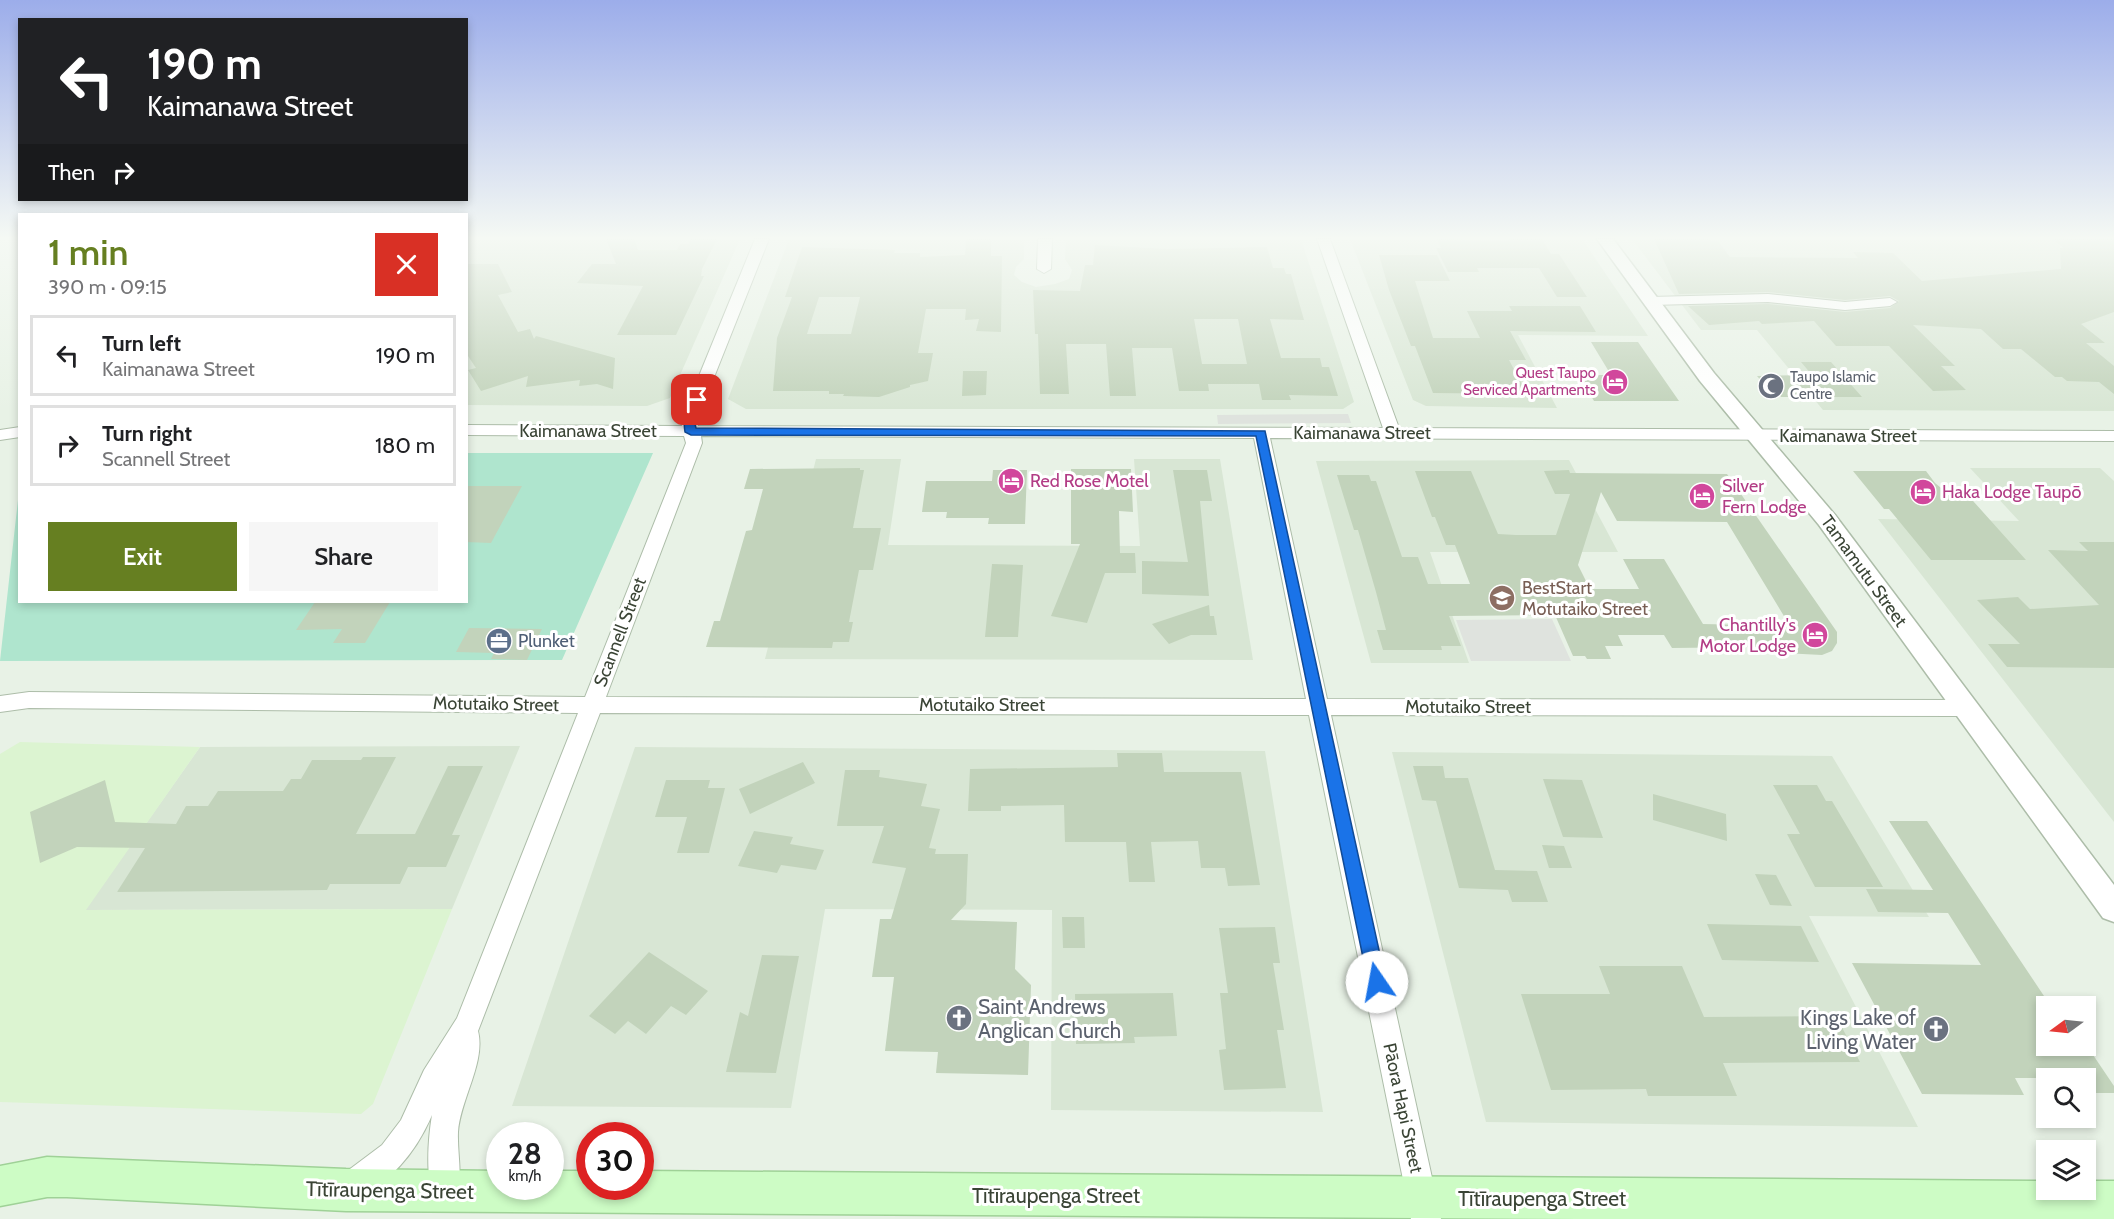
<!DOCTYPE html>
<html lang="en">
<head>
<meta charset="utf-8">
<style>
	:root { --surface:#fff; --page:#f6f6f6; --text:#202124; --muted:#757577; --line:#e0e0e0; --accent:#667f21 }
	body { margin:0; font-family:Cabin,sans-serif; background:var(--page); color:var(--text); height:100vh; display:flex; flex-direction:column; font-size:22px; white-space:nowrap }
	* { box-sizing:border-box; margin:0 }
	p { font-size:20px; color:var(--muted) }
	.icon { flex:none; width:33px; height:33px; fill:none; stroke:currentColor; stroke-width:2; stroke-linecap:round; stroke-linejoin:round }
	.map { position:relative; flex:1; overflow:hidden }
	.details { position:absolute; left:18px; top:213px; width:450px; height:390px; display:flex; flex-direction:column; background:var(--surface); border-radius:0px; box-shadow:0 3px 9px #0003 }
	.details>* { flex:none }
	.top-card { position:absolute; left:18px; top:18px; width:450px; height:183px; border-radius:0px; box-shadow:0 3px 9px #0003; background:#202124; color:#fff; overflow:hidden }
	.needle { width:39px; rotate:255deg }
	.buttons { position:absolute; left:2036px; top:996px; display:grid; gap:12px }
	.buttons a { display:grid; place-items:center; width:60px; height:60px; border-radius:0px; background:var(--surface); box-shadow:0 3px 9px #0003; font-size:30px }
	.speed { position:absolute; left:486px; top:1122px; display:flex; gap:12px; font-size:30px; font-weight:700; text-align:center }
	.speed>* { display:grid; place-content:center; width:78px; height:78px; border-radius:50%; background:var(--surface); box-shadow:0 3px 9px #0003; line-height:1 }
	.speed small { font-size:15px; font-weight:400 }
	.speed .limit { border:9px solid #d22; background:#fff; color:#111 }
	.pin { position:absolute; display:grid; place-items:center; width:51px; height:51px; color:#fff; margin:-26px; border-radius:12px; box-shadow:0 3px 9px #0006 }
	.me { position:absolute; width:66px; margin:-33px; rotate:348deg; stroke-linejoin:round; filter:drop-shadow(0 0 4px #0008) }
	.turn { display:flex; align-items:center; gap:21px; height:126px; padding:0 30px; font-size:27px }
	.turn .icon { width:78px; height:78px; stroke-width:2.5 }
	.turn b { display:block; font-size:42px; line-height:51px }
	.then { display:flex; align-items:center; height:57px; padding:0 30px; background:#0003; gap:12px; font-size:22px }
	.round { display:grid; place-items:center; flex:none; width:63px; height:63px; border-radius:0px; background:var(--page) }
	.overview { display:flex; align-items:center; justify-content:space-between; height:102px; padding:0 30px }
	h1 { font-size:36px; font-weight:600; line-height:45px; color:var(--accent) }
	.button { display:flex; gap:12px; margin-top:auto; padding:12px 30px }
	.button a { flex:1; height:69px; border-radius:0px; background:var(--accent); color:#fff; font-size:24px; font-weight:600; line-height:69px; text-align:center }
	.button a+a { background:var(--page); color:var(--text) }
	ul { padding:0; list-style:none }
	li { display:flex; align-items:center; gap:18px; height:81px; margin:0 12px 9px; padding:0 18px; border:3px solid var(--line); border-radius:0px }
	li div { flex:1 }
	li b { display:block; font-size:22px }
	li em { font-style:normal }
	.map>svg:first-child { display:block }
</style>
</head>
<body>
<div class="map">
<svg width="2114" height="1219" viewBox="0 0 2114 1219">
	<rect width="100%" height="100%" fill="#e8f2e6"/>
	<path fill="#d8e6d4" d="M467,239H740L670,398L647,406L467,405Z
		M789,239H1024V259L1016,267L1014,275L1022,282L1036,287L1055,284L1069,279L1072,270L1065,259L1066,239H1301L1354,402L1343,409H746L728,399Z
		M1350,239H1582L1648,336L1518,335L1557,408L1426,406L1413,400Z
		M1632,239H2114V411L1823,410L1757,330H1701Z
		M816,459H901L888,545L1140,546L1134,459H1220L1253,660L765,659Z
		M1569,460L1618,552H1430L1469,663H1371L1316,461Z
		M1970,468H2100L2114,481V822L1878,519L2019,521Z
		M520,746L452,909L85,910L200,747Z
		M635,747L1265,751L1323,1112L1051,1110L1052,910L825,909L791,1108L512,1106Z
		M1392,752L1832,756L1929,917L1809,916L1918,1127L1486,1122Z"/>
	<path fill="#dcf4d1" d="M20,742L200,747L86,910L452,909L373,1104L361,1114L0,1102V754Z"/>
	<path fill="#afe5ce" d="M467,453H653L562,660L0,661L19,491L20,602H466Z"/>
	<path fill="#dfe3de" d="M1348,414L1351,423L1218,424L1217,415Z
		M1552,619L1571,661H1471L1456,620Z"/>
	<path fill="#c2d3bb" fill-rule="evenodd" d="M606,239H634L638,250H677L680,244H688L691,239H717L702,269L701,276H704L676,335H617L643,286L577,283L592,264H616Z
		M966,239H991V256H1002L1001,332L976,331L979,319L965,320L966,309H926L918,353H933L928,381L910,385V387L879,397L843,396L844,394H829V391H773L777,338L792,297H785L802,247L895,250L894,253H920V257L965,255ZM819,297H860L851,334H807Z
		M1437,239L1510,241L1509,239H1542L1551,254H1559L1587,297H1557L1539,268H1477L1479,272H1448L1436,248H1441Z
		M1654,239H1707L1718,241L1730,257L1858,258L1853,252L1893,253L1922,281L2061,269L2060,248H2064L2052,239H2114V312L2081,324L2105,343H2086L2114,366V394L2099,382L2067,381L2062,377H2055L2021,349H2003L1981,329L1913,325L1955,366H1941L1966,390L1933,391L1889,346H1836L1814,321L1762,324L1759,321L1709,325L1688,306L1768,304L1845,312L1890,308L1899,301L1890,296L1845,300L1768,292L1679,294Z
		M1095,245L1168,249L1267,247L1273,268H1284L1286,274H1291L1304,320L1270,319L1281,358H1320L1322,367H1329L1338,396L1289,395L1291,400H1262L1259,384H1208L1209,391H1179L1172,348H1132L1136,396H1110L1106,344H1066L1069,394H1040L1038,334H1035L1033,290L1080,291L1085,265H1093ZM1194,319H1238L1247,364H1202Z
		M1379,255H1437L1450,281H1415L1433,338H1480L1467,311H1512L1509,306H1580L1596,332L1510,331L1526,360H1509L1527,394L1433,393L1415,346H1411L1389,290Z
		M466,264H498L512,292L498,295L518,332L530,329L534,339L536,336L615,358L613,389L597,384L579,386L580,380L526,387L528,376L481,391L468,370L476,368L466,353Z
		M1591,342H1638L1679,401H1594L1579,375H1611Z
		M1801,362H1831L1862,397H1781L1779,394H1772L1757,376L1812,375Z
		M963,371H987L986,395L962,396Z
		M860,468V470H864L853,528H881L873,570H859L849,622H853L849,642H833L832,648L706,647L714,621H720L746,531L752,530L763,489H744L750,469Z
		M1071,469H1131L1133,512L1119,511L1120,553H1135L1136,573H1105L1087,623L1051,616L1080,544H1071Z
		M993,470H1027L1025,524H988L989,518H946L947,512H922L926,481H992Z
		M1173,470H1207L1212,501H1200L1209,596L1142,594V561L1188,562Z
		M1569,470L1570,473L1727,474L1837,632V643L1832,651L1822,655L1761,652L1758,647L1672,648L1664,635H1618L1623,646H1605L1611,659H1587L1585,656H1573L1555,615L1449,616L1461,646H1441L1442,650H1383L1377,630H1386L1376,592L1358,530H1354L1337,475H1369L1371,481H1376L1402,557H1418L1428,584H1470L1455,545H1446L1435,517H1432L1415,471H1471L1498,534L1516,535H1556L1570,494H1555L1544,471ZM1601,492L1617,521L1727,522L1790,626L1703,624L1664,559H1623L1639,589H1590L1578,565Z
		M1853,471H1926L1935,483L1946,492H1965L2026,560H1931L1889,509H1884Z
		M466,486H522L491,543L466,542Z
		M2079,542H2114V668L2007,667L1988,644H2020L1977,600L2018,597L2030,609L2099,605L2048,550L2088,551Z
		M992,564L1023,565L1018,637H985Z
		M315,602H390L365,643H333L342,629L296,630Z
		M1209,605L1210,616H1214L1217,635H1191L1169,644L1152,624Z
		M469,628L542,629L527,660L491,659L494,653L456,652Z
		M1117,753H1162L1164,772H1241L1260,885L1228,886L1225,868H1201L1198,841L1151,842L1155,882H1129L1126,842H1065L1064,805L1001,806V811H968L970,769L1118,767Z
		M363,757H396L356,834H415L448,766H483L452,835H460L446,867H408L400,884H330L327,890L117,892L145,848L77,847L40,863L30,812L105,780L115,822L176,824L186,806H208L218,791H283L291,779H301L312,760H361Z
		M803,762L815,783L750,814L739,789Z
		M1413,766H1443L1445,778H1468L1495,870L1537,871L1548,902H1512L1508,890L1459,888L1436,801L1422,800Z
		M845,770H880L879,777L927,784L921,806L940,809L929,848L936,849L935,854H968L966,904L951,920L1017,922L1015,969L1031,985L1028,1075L936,1073L938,1052L885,1051L894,977H872L880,919H891L906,868L872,863L884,826H837Z
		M1543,779L1582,780L1603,838L1563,837Z
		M666,780H710L708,788H725L709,853H677L687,817H655Z
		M1773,785H1817L1826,801H1832L1883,887H1815L1787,834H1800Z
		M1653,794L1726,814L1727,841L1653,820Z
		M1889,821H1927L2046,999V1046H2085V1043L2114,1086V1093H2085V1078H2015L2024,1095L1922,1094L1852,963L1981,965L1948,913L1878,912L1866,889L1933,890Z
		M754,831L793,837L790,844L824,850L816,870L781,865L777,873L738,866Z
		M1542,845L1564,846L1572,868H1549Z
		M1755,874L1776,875L1792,906L1770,905Z
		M1062,917H1084L1085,948H1063Z
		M1707,924L1801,926L1819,962L1722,960Z
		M1275,927L1280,963H1273L1284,1030H1277L1286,1088L1224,1090L1219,1050L1226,1049L1220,993H1228L1219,928Z
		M649,952L708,991L686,1015L671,1006L646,1034L628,1021L615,1034L589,1016Z
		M762,955L799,956L776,1073L726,1072L740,1012L748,1016Z
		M1599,966H1682L1704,1017L1836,1016L1860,1062L1723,1063L1737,1096H1648L1646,1089L1551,1090L1521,994H1610Z
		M1173,993L1177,1036L1134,1037L1135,1043L1076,1044L1075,994Z"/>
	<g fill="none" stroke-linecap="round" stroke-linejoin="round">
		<defs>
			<path id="minor" d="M755,239H769L697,420L698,426L1383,428L1317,239H1330L1399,428L2114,431V441L1270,438L1327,699L1965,700L1973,702L1976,708L1973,714L1965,716L1331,715L1441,1219H1411L1309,715L600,713L478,1031C486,1062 460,1100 458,1132C457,1155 464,1180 455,1201L445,1206L435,1201C425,1180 428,1139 432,1115C416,1152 390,1184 352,1200L342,1195L337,1185L342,1175L382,1145L401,1120L424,1070L457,1018L578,713L29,708L0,712V696L29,692L585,697L686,443L684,436L466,435V425L682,426L681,420ZM701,436L1254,438L1306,699L606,697L702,443Z
				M1038,239H1052L1051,269L1044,273L1037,269Z
				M1768,294L1845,302L1890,298L1897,302L1890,306L1845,310L1768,302L1651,305L1644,301L1651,297Z
				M20,427V437L0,440V430Z"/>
			<path id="tertiary" d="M1597,239H1613L1714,373L1835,515L2114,885V922L2103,918L1819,525L1700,381Z"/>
			<path id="secondary" d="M47,1157L346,1169L500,1171V1186H550V1171H590V1186H640V1171L2046,1181V1190H2085V1181H2114V1219H1581L346,1211L67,1197H47L0,1206V1166Z"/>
		</defs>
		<use href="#minor" stroke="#adbda9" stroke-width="2"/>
		<use href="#tertiary" stroke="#adbda9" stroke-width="3"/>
		<use href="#secondary" stroke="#9fd197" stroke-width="3"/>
		<use href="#minor" fill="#fff" fill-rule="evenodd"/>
		<use href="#tertiary" fill="#fff" fill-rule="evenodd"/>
		<use href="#secondary" fill="#cdfcc5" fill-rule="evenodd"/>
	</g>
	<linearGradient id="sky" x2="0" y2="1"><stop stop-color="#9cadea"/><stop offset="0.58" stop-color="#f5f9f4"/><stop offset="1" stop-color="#f5f9f4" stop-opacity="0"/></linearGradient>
	<rect width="2114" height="410" fill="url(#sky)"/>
	<path fill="#1a73e8" stroke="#114b97" stroke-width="1.5" d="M697,397L702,400L694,420L696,428L1265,431L1386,982L1383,988L1377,991L1370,988L1368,982L1256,436L691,435L685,432C683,420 685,403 697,397Z"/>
	<defs>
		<symbol id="hotel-disc" viewBox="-11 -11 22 22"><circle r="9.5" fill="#d1479c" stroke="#fff"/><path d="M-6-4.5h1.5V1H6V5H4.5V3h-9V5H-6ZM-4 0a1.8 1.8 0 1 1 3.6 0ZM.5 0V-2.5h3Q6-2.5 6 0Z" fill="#fff"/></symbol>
		<symbol id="mosque-disc" viewBox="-11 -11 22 22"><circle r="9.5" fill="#6b7280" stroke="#fff"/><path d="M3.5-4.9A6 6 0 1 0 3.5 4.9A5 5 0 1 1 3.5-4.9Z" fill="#fff"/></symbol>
		<symbol id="school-disc" viewBox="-11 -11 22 22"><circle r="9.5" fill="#8d6e63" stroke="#fff"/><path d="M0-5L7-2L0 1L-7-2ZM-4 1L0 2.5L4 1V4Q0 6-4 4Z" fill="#fff"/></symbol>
		<symbol id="office-disc" viewBox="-11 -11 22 22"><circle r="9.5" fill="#5c6f8a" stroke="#fff"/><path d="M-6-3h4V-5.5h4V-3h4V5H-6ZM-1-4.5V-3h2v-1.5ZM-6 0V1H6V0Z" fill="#fff"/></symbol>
		<symbol id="church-disc" viewBox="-11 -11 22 22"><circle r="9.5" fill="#6b7280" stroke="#fff"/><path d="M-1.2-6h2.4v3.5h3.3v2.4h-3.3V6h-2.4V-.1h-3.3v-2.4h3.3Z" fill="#fff"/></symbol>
	</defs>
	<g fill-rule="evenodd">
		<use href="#hotel-disc" x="1600" y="367" width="30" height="30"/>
		<use href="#mosque-disc" x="1756" y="371" width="30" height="30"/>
		<use href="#hotel-disc" x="996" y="466" width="30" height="30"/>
		<use href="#hotel-disc" x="1908" y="477" width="30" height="30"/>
		<use href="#hotel-disc" x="1687" y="481" width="30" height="30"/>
		<use href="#school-disc" x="1487" y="583" width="30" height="30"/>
		<use href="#hotel-disc" x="1800" y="620" width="30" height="30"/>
		<use href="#office-disc" x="484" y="626" width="30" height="30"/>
		<use href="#church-disc" x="944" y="1003" width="30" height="30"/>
		<use href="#church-disc" x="1921" y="1014" width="30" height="30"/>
	</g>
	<g text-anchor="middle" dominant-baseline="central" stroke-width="6" stroke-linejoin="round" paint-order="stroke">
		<g font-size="15" fill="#b23c85" stroke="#fff" text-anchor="end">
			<text x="1596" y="373">Quest Taupo<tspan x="1596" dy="17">Serviced Apartments</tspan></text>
		</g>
		<g font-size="15" fill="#5b616d" stroke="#fff" text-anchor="start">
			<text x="1790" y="377">Taupo Islamic<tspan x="1790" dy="17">Centre</tspan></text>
		</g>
		<g font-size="18" fill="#3a4435" stroke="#fff">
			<text x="588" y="431">Kaimanawa Street</text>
			<text x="1362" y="433">Kaimanawa Street</text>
			<text x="1848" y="436">Kaimanawa Street</text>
			<text transform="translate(1864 571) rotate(54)">Tamamutu Street</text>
			<text transform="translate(620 632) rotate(-69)">Scannell Street</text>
			<text transform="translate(496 704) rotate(1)">Motutaiko Street</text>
			<text x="982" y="705">Motutaiko Street</text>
			<text x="1468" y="707">Motutaiko Street</text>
			<text transform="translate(1403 1108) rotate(78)">Pāora Hapi Street</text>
		</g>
		<g font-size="18" fill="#b23c85" stroke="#fff" text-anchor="start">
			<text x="1030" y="481">Red Rose Motel</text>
			<text x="1722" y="486">Silver<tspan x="1722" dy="21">Fern Lodge</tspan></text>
			<text x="1942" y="492">Haka Lodge Taupō</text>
			<text x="1796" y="625" text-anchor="end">Chantilly's<tspan x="1796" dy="21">Motor Lodge</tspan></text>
		</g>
		<g font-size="18" fill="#785e54" stroke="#fff" text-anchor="start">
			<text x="1522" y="588">BestStart<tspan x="1522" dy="21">Motutaiko Street</tspan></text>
		</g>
		<g font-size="18" fill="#4e5e75" stroke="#fff" text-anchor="start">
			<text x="518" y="641">Plunket</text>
		</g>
		<g font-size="21" fill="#5b616d" stroke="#fff" text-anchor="start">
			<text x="978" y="1006">Saint Andrews<tspan x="978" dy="24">Anglican Church</tspan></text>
			<text x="1916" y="1017" text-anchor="end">Kings Lake of<tspan x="1916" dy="24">Living Water</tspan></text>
		</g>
		<g font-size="21" fill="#3a4435" stroke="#fff">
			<text transform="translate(390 1190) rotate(1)">Tītīraupenga Street</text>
			<text x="1056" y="1195">Tītīraupenga Street</text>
			<text x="1542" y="1198">Tītīraupenga Street</text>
		</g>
	</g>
</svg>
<div class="buttons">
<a><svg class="needle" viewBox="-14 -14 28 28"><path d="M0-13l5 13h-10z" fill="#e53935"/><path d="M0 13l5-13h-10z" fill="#757577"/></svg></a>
<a><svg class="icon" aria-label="search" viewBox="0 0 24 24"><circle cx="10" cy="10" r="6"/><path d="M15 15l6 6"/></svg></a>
<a><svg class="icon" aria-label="layers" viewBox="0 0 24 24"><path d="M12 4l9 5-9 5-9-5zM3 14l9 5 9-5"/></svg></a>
</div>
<div class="speed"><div>28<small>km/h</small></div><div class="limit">30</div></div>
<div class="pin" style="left:697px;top:400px;background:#d93025"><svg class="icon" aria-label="arrive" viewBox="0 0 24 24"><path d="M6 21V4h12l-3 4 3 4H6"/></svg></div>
<svg class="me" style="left:1377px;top:982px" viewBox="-20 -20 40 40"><circle r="19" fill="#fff"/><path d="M0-13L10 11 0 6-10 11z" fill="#1a73e8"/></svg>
<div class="top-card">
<div class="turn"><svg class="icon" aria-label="left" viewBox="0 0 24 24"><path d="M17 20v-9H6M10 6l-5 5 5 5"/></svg><div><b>190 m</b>Kaimanawa Street</div></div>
<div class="then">Then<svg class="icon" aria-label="right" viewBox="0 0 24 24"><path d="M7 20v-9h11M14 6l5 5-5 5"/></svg></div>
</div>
<section class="details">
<div class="overview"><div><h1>1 min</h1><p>390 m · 09:15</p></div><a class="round" style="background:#d93025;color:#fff"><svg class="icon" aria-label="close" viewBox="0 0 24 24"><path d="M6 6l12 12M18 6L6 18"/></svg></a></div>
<ul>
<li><svg class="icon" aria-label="left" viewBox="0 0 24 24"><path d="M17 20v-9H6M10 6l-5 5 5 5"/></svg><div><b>Turn left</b><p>Kaimanawa Street</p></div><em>190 m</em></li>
<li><svg class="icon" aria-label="right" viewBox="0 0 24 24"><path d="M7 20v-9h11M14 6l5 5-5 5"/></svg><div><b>Turn right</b><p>Scannell Street</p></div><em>180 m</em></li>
</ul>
<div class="button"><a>Exit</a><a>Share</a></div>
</section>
</div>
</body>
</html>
